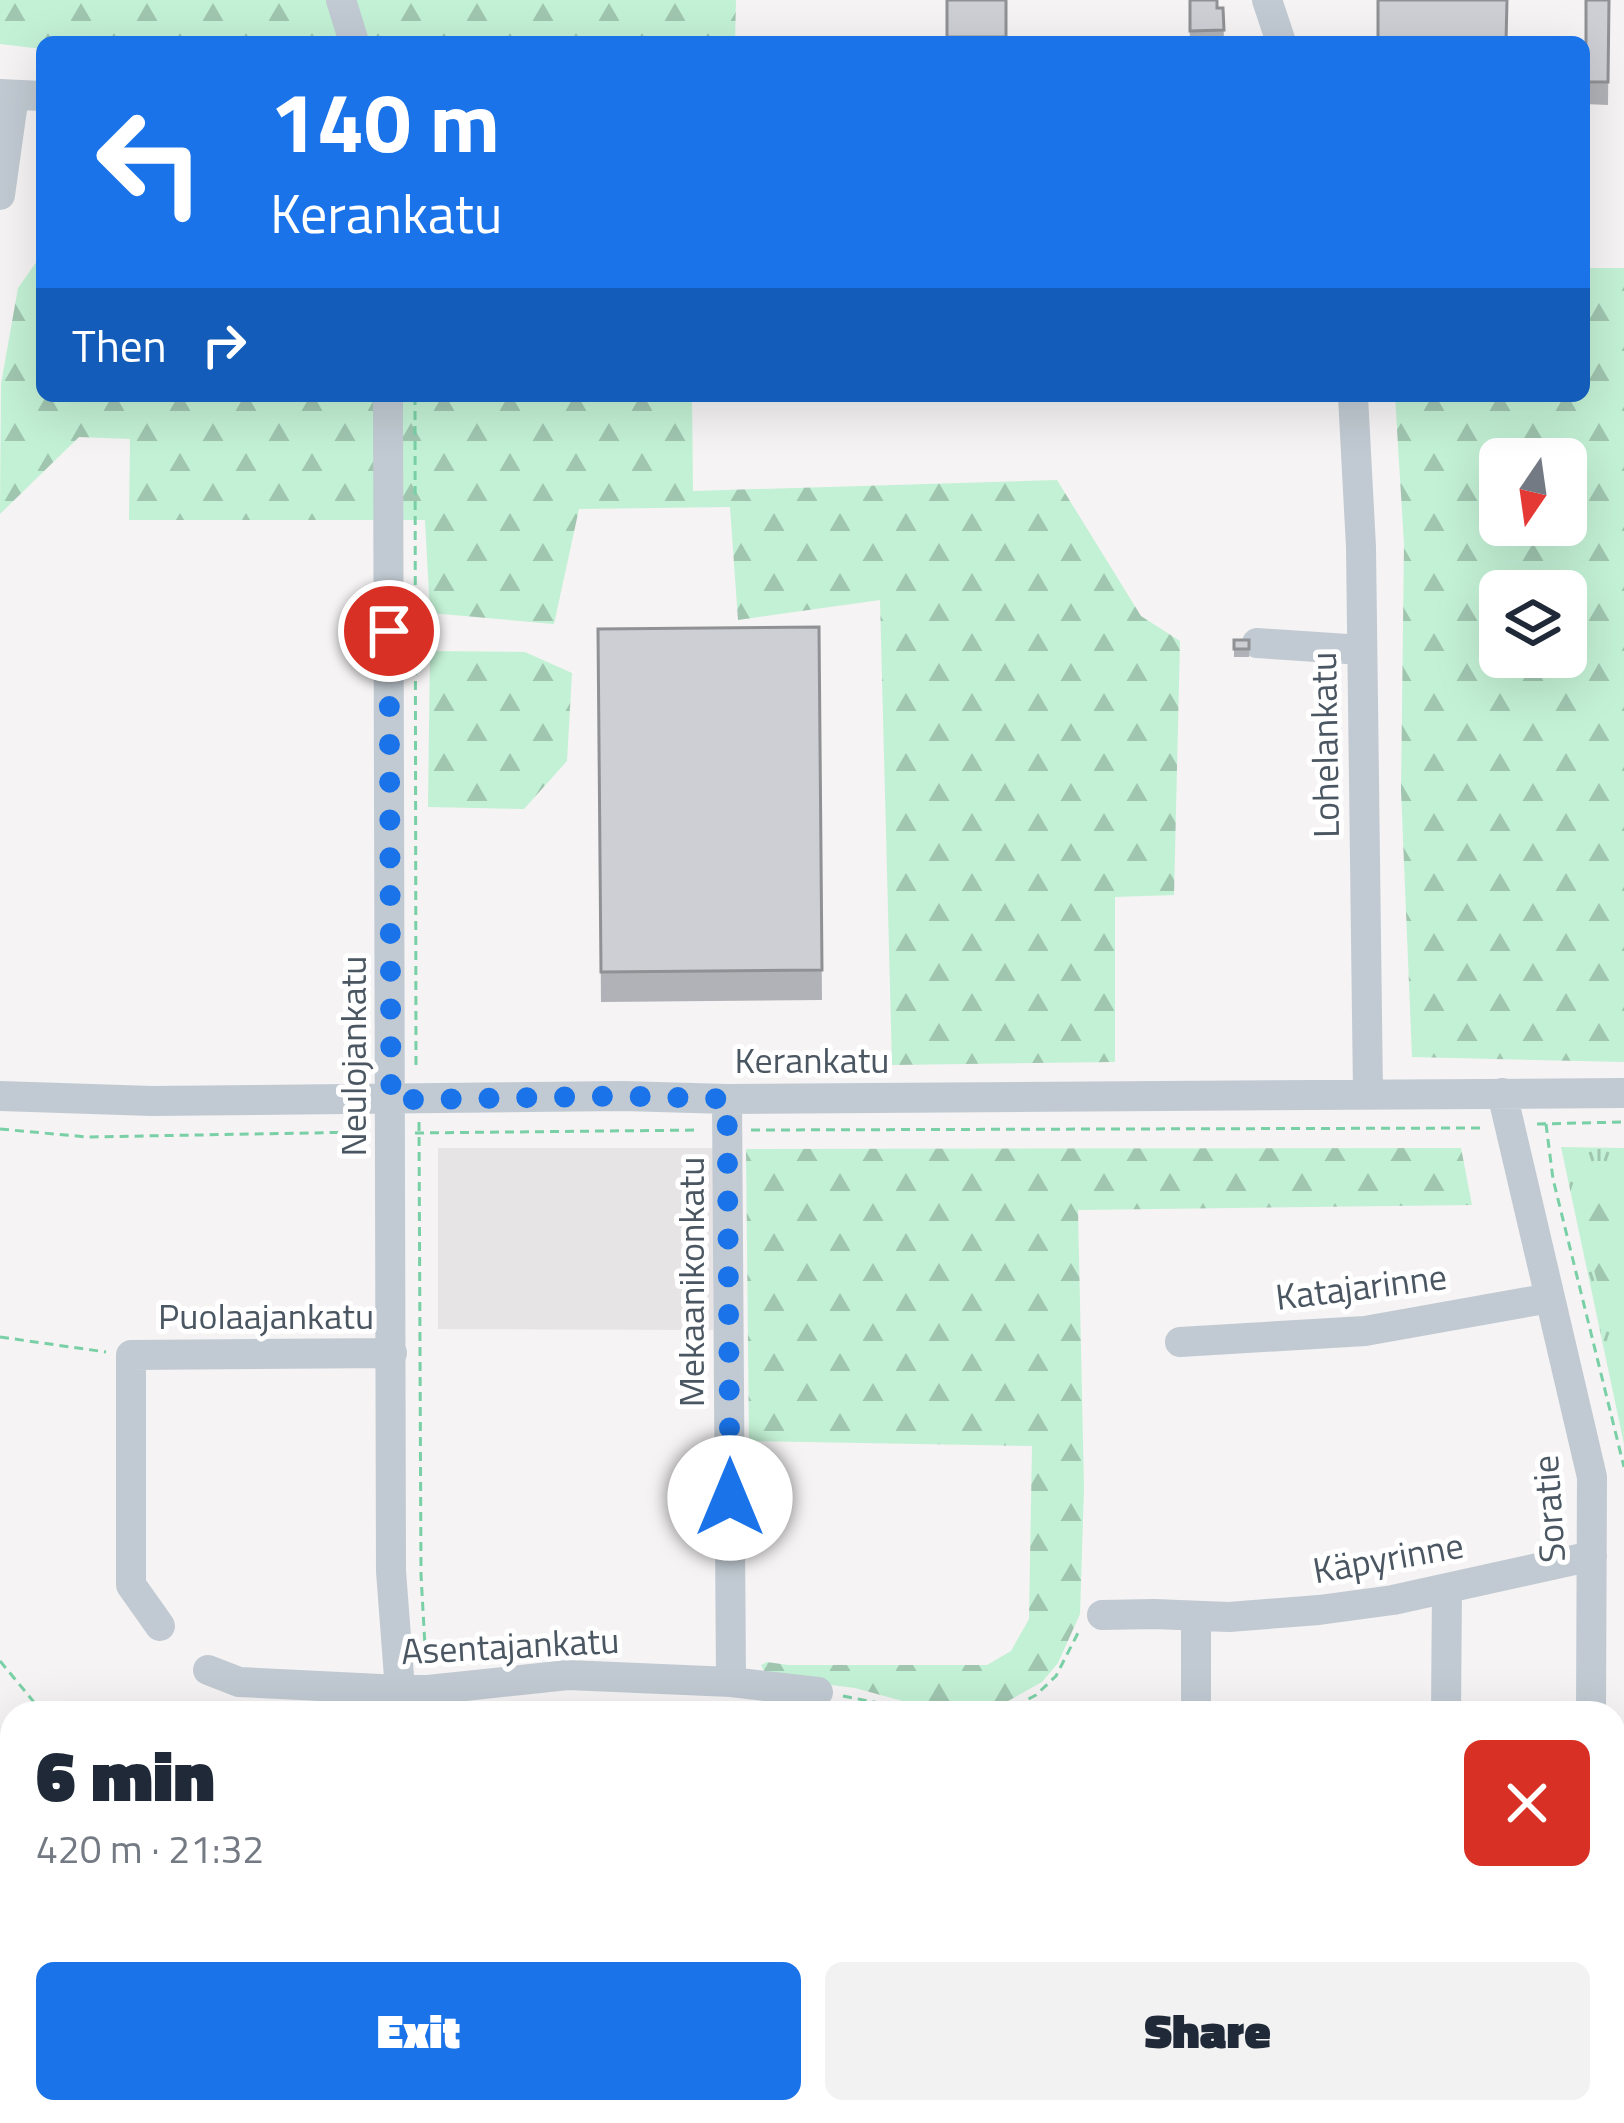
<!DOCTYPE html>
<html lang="en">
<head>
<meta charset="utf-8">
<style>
	:root { --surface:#fff; --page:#f2f2f3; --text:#1f2937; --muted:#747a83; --accent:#1a73e8 }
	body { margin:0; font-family:"Titillium Web",sans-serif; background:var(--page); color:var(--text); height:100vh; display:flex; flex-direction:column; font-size:45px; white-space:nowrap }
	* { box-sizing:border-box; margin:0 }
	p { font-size:39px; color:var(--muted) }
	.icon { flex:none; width:66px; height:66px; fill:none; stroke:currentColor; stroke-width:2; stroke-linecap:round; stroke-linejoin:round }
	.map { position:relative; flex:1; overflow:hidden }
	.panel { position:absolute; left:0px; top:1701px; width:1626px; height:423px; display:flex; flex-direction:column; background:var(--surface); border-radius:36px 36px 0 0; box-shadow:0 12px 48px #0002 }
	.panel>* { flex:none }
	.hud { position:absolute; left:36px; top:36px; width:1554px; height:366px; border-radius:18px; box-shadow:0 12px 48px #0002; background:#1a73e8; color:#fff; overflow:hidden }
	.needle { width:78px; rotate:193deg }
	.controls { position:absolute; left:1479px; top:438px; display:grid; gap:24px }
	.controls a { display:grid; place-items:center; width:108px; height:108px; border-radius:18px; background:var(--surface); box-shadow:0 12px 48px #0002; font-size:60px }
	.pin { position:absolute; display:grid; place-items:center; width:102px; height:102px; color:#fff; margin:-51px; border:6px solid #fff; border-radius:50%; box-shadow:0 3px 12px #0007 }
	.me { position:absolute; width:132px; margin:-66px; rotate:0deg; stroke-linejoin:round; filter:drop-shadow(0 0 9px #0008) }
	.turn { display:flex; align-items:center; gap:42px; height:252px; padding:0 36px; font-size:54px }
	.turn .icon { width:156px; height:156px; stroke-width:2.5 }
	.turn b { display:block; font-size:84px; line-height:102px }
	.then { display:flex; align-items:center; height:114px; padding:0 36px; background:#0003; gap:24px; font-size:45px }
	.round { display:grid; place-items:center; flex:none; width:126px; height:126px; border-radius:18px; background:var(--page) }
	.overview { display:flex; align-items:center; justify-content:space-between; height:204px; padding:0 36px }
	h1 { font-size:72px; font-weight:800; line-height:90px }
	.primary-button { display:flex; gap:24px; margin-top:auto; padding:24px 36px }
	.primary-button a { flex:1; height:138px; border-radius:18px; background:var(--accent); color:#fff; font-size:48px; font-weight:800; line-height:138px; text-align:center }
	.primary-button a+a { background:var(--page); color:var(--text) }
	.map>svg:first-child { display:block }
</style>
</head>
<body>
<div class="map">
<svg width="1624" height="2123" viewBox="0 0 1624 2123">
	<defs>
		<pattern id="grass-tufts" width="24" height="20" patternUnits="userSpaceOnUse" patternTransform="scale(3)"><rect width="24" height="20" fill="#c3f1d5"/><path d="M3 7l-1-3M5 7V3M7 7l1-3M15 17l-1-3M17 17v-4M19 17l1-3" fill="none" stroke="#a0c6b0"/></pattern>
		<pattern id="forest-firs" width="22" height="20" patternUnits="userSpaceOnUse" patternTransform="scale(3)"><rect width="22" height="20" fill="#c3f1d5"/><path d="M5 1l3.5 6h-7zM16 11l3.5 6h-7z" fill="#a0c6b0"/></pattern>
	</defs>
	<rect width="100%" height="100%" fill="#f5f3f3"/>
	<path fill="#e6e4e5" d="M438,1148H714L713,1330L438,1329Z"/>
	<path fill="url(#grass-tufts)" d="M1561,1147L1624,1148V1444Z
		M899,2112H1041L1044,2123H967L952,2116L911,2120L903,2117Z"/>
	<path fill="url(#forest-firs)" fill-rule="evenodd" d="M0,0H736L735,42H42V49L0,44Z
		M42,254V396H692L693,491L1057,480L1141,616L1180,641L1174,895L1115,897V1062L892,1065L880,600L738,620L730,507L579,509L554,624L430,613L425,520H129L130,439L79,437L0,514L1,384L18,288Z
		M1584,268H1624V1062L1412,1057L1401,790L1404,544L1395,396H1584ZM1500,459H1566V525H1500ZM1566,591V657H1500V591Z
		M430,651L525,652L572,673L567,761L524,809L428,807Z
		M1461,1148L1472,1205L1078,1210L1084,1488L1080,1614L1058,1663L1042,1682L1001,1705L971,1713L939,1711L855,1688L791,1680L765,1673L761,1665L767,1662L788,1665H987L1011,1651L1029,1619L1032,1446L749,1441L746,1149Z
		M1591,1163L1606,1167C1610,1176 1615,1186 1618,1195C1624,1220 1624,1273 1610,1294L1599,1288C1588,1250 1577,1210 1580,1170Z
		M322,2112H435L439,2123H322Z
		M1041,2112H1391L1369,2123H1044Z"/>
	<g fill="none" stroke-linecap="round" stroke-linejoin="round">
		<path stroke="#7ad0a6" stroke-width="3" stroke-dasharray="9 6" stroke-linecap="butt" d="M415,396L416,1070
			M419,1122L421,1575L426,1664
			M1537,1124L1624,1122
			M1546,1124L1553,1179L1624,1467
			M0,1129L87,1137L364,1132
			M751,1130L1486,1128
			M415,1133L700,1130
			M0,1337L106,1352
			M0,1661L43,1713
			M843,1696L930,1713
			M1002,1713L1036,1695L1056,1676L1080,1629
			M304,2112L308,2123
			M465,2112L469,2123
			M981,2112L987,2123
			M753,2123L754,2112"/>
		<path stroke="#c1cad2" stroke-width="30" d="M341,0L354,42
			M1267,0L1281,42
			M0,94L42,96
			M0,195L14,95
			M388,396L391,1571L400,1690L408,1713
			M1353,396L1361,547L1368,1094
			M1257,643L1362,650
			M1502,1093L1592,1477L1591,1713
			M0,1096L152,1101L623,1096L727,1099L1624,1093
			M727,1099L731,1682
			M1180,1342L1365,1331L1550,1298
			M1102,1615L1154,1614L1229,1617L1319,1610L1393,1600L1592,1556
			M160,1626L131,1585V1355L392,1353
			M208,1670L239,1682L400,1690H428L568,1675L731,1682L818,1692
			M1196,1713V1616
			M1446,1713L1447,1588
			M0,1983L12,2000
			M1589,2123V2112"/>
	</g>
	<path fill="#b0b2b7" d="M947,0H1006V42H947Z
		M1189,0L1217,8H1223L1224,42H1190Z
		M1586,0H1609L1608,105L1586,104Z
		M819,627L822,1000L601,1002L598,629Z
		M1234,640H1249V657H1234Z"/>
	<path fill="#cdcfd5" stroke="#909195" stroke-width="3" d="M947,0H1006V37H947Z
		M1190,0H1217V8H1223L1224,30L1190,31Z
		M1378,0H1507L1506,42H1378Z
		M1586,0H1609L1608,82H1586Z
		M819,627L822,970L601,972L598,629Z
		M1234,640H1249V649H1234Z"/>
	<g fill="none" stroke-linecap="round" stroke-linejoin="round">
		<path stroke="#1a73e8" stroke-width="21" stroke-dasharray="0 37.8" d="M389,631L391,1100L623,1096L727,1099L730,1498"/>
	</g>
	<g text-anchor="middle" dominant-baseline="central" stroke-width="10" stroke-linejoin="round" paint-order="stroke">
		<g font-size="36" fill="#4a5661" stroke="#fff">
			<text transform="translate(1324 745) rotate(-91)">Lohelankatu</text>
			<text transform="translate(352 1056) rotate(-90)">Neulojankatu</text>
			<text x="812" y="1059">Kerankatu</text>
			<text transform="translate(690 1282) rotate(-90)">Mekaanikonkatu</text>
			<text transform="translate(1361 1286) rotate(-7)">Katajarinne</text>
			<text x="266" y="1315">Puolaajankatu</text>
			<text transform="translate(1548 1509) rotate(-94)">Soratie</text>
			<text transform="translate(1388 1557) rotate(-10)">Käpyrinne</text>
			<text transform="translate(510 1645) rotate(-3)">Asentajankatu</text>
		</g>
	</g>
</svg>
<div class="controls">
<a><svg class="needle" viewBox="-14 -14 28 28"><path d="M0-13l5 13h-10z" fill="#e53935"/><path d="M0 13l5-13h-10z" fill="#747a83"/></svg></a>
<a><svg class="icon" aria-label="layers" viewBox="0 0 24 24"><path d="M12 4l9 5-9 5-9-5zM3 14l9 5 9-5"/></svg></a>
</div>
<div class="pin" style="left:389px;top:631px;background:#d93025"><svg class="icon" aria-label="arrive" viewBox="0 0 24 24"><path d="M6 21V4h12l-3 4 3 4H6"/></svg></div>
<svg class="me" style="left:730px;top:1498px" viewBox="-20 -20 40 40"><circle r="19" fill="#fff"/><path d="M0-13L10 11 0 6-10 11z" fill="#1a73e8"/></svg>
<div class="hud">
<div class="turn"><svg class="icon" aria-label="left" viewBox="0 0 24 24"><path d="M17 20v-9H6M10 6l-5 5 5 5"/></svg><div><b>140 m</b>Kerankatu</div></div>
<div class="then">Then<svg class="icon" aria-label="right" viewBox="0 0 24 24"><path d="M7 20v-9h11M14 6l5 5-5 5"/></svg></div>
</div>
<section class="panel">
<div class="overview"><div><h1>6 min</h1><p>420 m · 21:32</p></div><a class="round" style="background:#d93025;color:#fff"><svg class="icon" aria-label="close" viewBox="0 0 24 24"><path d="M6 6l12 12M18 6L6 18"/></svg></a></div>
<div class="primary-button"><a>Exit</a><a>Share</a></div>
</section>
</div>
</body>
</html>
